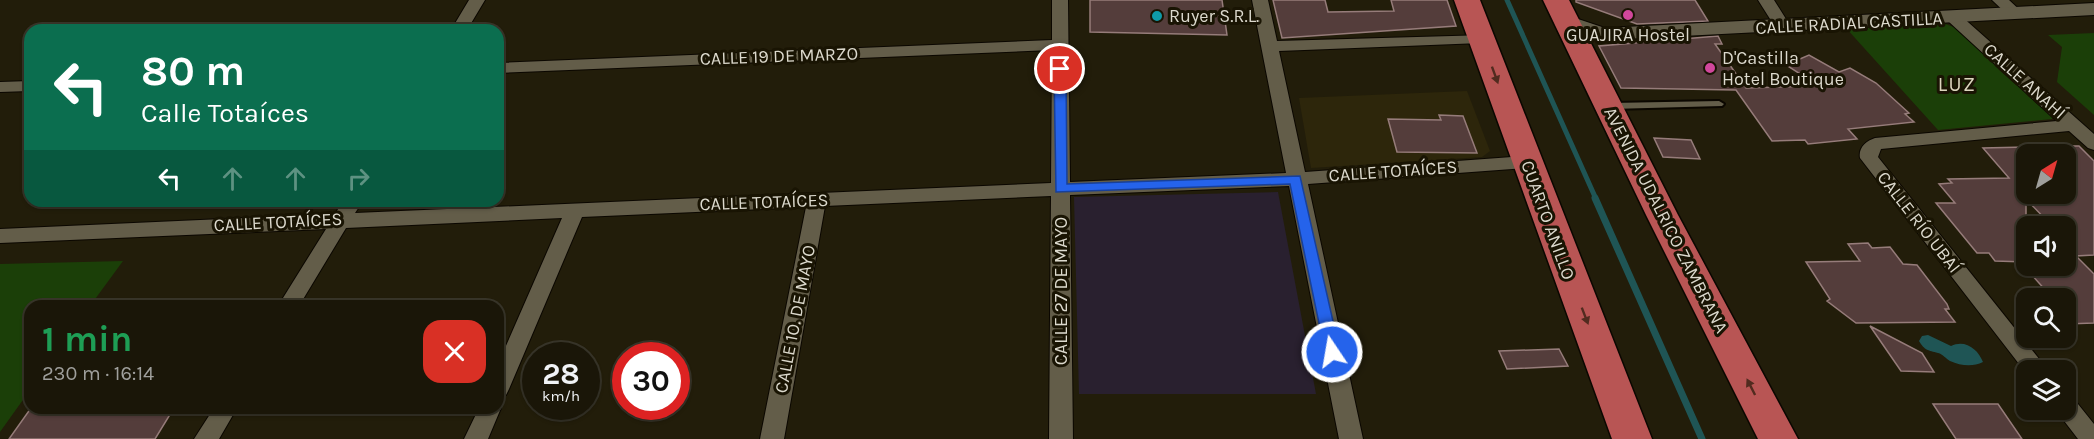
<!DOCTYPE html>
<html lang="es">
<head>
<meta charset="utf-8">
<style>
	:root { --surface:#1a1608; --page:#272316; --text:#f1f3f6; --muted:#9f9f9c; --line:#383529 }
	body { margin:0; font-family:Karla,sans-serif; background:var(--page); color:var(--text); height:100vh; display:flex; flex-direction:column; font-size:22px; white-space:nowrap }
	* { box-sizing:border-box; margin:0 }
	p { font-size:20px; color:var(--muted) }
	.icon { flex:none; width:33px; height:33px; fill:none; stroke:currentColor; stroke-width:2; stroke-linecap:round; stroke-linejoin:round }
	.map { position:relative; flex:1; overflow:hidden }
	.drawer { position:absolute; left:24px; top:300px; width:480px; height:114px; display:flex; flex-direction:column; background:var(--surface); border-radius:18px; box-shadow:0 2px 4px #0004,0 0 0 2px var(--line) }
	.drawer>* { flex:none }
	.top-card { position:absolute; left:24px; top:24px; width:480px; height:183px; border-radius:18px; box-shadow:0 2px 4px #0004,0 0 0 2px var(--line); background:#0b6e4f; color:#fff; overflow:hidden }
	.needle { width:39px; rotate:37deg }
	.buttons { position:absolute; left:2016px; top:144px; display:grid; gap:12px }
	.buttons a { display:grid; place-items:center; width:60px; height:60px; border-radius:12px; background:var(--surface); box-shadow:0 2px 4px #0004,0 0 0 2px var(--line); font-size:30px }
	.speed { position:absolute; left:522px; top:342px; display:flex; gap:12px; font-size:30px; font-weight:700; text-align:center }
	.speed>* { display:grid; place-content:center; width:78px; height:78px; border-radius:50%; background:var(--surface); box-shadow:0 2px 4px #0004,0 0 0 2px var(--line); line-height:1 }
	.speed small { font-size:15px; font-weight:400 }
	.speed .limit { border:9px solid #d22; background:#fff; color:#111 }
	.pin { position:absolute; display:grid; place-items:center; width:51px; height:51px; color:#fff; margin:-26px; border:3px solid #fff; border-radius:50%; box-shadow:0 2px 6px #0007 }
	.me { position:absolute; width:66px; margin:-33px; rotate:348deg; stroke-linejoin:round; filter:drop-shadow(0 0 4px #0008) }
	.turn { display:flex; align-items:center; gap:21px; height:126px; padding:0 18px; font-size:27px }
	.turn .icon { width:78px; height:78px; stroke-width:2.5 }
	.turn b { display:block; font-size:42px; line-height:51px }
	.lanes { display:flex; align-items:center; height:57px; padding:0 18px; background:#0003; justify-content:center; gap:30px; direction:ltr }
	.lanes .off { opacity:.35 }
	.round { display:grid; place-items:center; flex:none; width:63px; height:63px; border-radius:18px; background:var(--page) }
	.head { display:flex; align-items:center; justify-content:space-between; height:102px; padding:0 18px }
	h1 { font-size:36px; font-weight:700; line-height:45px; color:#1e9e55 }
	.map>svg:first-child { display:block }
</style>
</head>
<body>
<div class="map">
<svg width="2094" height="439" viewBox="0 0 2094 439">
	<rect width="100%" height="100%" fill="#221d0a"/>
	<path fill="#2d260b" d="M1467,91L1490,151L1482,157L1311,168L1299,98Z"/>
	<path fill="#29202f" d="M1278,192L1316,394H1079L1074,197Z"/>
	<path fill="#1b3f08" d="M1940,22L1959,29L2053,116L2052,119L1938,130L1846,28Z
		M2094,33V115L2057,82L2062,47L2048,35Z
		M123,261L90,306H30V390L0,432V264Z"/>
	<path fill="#1f5555" d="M1928,335L1951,346C1965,339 1978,349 1983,362C1973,367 1961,366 1950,361C1946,359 1943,354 1938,353C1928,350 1925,351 1919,341L1922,336Z"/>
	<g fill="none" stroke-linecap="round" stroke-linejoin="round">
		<path stroke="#1f5555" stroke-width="5" d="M1507,0L1596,199"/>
		<path stroke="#1f5555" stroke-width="7" d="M1595,198L1702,439"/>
	</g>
	<path fill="#543d3b" stroke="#967c7a" stroke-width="1.5" d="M1090,0H1222L1227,35L1090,32Z
		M1273,0H1325L1328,12L1394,11L1391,0H1447L1456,26L1282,38Z
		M1576,0H1695L1708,21L1637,24L1576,2Z
		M1718,36L1722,44H1715L1746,88L1819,86L1786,65L1809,55L1839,72L1850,68L1876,83L1909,113L1905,114L1914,122L1848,129L1857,139L1808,144L1805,140L1772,141L1736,90L1621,88L1599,46Z
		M1439,115L1463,116L1477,153L1397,152L1388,119L1441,120Z
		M1654,138L1691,140L1700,159L1663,157Z
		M2066,146H2079L2094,161V255L2076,256L2094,274V323L2066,324V298H2058L2052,292H2047L2024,266H2066V226H2052L2026,199V262L1995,261L1989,253H1977L1936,203H1955L1939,184L1952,183L1948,179L2009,178L1983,148L2026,147V194H2066Z
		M1868,243L1872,248L1890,247L1903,264L1917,265L1947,304L1949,309H1945L1955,322L1856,323L1827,301L1830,299L1806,262L1860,261L1848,244Z
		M1870,326L1922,353L1934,372L1901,371Z
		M1559,349L1568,366L1507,369L1499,351Z
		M1933,404H1998L2022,439H1956Z
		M31,408H174L155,439H9Z"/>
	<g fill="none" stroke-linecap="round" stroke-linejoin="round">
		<defs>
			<path id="service" d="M1719,101L1724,104L1722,106L1611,109L1606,106L1611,103Z"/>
			<path id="minor" d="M469,0H485L467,30H451Z
				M1052,0H1068L1070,182L1286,173L1252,0H1268L1277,41L1487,35L1489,38L1481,43L1279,51L1305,172L1527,156L1534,158L1536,162L1534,166L1527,168L1308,184L1363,439H1339L1289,186L1070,195L1073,439H1049L1051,196L825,206L784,439H760L806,207L582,217L509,389L506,395L498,398V364L562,218L346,228L299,306H278L326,229L0,243V229L335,214L343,201H363L355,213L1051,183L1052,50L498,73V63L1052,40Z
				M1758,0H1774L1791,27L1789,30H1777Z
				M1992,0H2009L2024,14L2022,17H2010Z
				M1954,13L1960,15L2094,134V150L2088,148L2069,131L1881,149L1878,157L2048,370H2026V373L1860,158C1858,148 1866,141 1875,138L2057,121L1948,21L1946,18L1948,15Z
				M30,81V91L0,92V82Z
				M2066,397L2074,399L2094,424V439H2078L2058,413L2056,410H2066Z
				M498,401L501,408L488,439H464L479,408H498Z
				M214,408H237L219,439H194Z"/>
			<path id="tertiary" d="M2094,3V15L1605,40C1590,37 1565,35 1555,21L1559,17L1566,15L1605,28Z"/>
			<path id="trunk" d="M1454,0H1480L1652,439H1612Z
				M1543,0H1569L1678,215L1798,439H1758L1646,215Z"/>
		</defs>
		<use href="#service" stroke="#0b0700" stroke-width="4"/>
		<use href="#minor" stroke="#0b0700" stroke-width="2"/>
		<use href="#tertiary" stroke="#0b0700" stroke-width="2"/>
		<use href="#trunk" stroke="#0b0700" stroke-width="3"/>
		<use href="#service" fill="#635d49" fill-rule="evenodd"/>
		<use href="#minor" fill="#635d49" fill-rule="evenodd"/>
		<use href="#tertiary" fill="#635d49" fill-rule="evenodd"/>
		<use href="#trunk" fill="#b85554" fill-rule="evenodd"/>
	</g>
	<defs><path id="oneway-solid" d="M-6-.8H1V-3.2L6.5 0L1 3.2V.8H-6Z" transform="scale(1.5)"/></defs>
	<g fill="#512b1f">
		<use href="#oneway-solid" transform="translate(1495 75) rotate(70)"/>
		<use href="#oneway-solid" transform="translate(1585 316) rotate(69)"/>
		<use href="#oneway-solid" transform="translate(1751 387) rotate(-117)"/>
	</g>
	<path fill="#2563eb" stroke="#184099" stroke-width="1.5" d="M1060,65L1066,69L1067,184L1300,176L1340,352L1338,356H1327L1325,352L1290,184L1056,192L1054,69Z"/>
	<g fill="#d1479c" stroke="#191403" stroke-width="2">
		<circle cx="1628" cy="15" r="6"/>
		<circle cx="1710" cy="68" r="6"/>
	</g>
	<circle fill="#0f9aa8" stroke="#191403" stroke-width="2" cx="1157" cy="16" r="6"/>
	<g text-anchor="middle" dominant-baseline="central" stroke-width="6" stroke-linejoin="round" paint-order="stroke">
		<g font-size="18" fill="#dcd9cd" stroke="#191403" text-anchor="start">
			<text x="1169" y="16">Ruyer S.R.L.</text>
			<text x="1628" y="35" text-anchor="middle">GUAJIRA Hostel</text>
			<text x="1722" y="58">D'Castilla<tspan x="1722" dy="21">Hotel Boutique</tspan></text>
		</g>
		<g font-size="18" fill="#dcd9cd" stroke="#191403">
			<text transform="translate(1849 23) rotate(-3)">CALLE RADIAL CASTILLA</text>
			<text transform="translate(779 56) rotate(-2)">CALLE 19 DE MARZO</text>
			<text transform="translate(2025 81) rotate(42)">CALLE ANAHÍ</text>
			<text transform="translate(1393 171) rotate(-4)">CALLE TOTAÍCES</text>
			<text transform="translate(764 202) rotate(-2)">CALLE TOTAÍCES</text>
			<text transform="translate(1548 220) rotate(70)">CUARTO ANILLO</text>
			<text transform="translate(1666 220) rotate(63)">AVENIDA UDALRICO ZAMBRANA</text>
			<text transform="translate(278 222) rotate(-3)">CALLE TOTAÍCES</text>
			<text transform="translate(1919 222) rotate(52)">CALLE RÍO UBAÍ</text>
			<text transform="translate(1061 291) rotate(-90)">CALLE 27 DE MAYO</text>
			<text transform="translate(795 319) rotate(-79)">CALLE 1O. DE MAYO</text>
		</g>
		<g font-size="20" letter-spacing="1.5" fill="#dcd6be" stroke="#191403">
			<text x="1957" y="84">LUZ</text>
		</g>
	</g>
</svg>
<div class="buttons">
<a><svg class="needle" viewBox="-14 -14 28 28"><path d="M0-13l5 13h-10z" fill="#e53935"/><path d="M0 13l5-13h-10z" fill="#9f9f9c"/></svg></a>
<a><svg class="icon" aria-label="sound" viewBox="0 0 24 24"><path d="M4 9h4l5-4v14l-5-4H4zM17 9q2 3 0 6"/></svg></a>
<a><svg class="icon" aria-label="search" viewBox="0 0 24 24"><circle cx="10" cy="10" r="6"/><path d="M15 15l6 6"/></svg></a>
<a><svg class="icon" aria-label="layers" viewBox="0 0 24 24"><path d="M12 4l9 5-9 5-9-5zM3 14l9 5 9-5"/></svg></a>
</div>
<div class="speed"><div>28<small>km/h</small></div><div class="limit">30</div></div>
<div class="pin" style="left:1060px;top:69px;background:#d93025"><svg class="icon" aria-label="arrive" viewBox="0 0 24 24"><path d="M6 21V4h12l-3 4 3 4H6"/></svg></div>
<svg class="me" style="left:1332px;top:352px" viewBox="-20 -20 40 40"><circle r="17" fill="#2563eb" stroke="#fff" stroke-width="3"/><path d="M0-11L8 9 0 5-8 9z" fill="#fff"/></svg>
<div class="top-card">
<div class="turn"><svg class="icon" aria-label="left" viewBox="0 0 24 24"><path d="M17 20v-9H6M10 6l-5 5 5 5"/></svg><div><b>80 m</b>Calle Totaíces</div></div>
<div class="lanes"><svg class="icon" aria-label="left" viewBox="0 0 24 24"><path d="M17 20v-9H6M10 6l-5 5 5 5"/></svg><svg class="icon off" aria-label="ahead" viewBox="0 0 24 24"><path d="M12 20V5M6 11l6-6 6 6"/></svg><svg class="icon off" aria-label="ahead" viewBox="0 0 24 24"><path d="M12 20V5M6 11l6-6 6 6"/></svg><svg class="icon off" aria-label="right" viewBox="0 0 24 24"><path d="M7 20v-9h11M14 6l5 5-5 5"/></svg></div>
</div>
<section class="drawer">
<div class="head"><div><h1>1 min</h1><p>230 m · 16:14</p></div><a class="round" style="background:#d93025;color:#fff"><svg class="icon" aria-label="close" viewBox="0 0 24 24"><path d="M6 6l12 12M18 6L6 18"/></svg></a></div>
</section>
</div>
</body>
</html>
